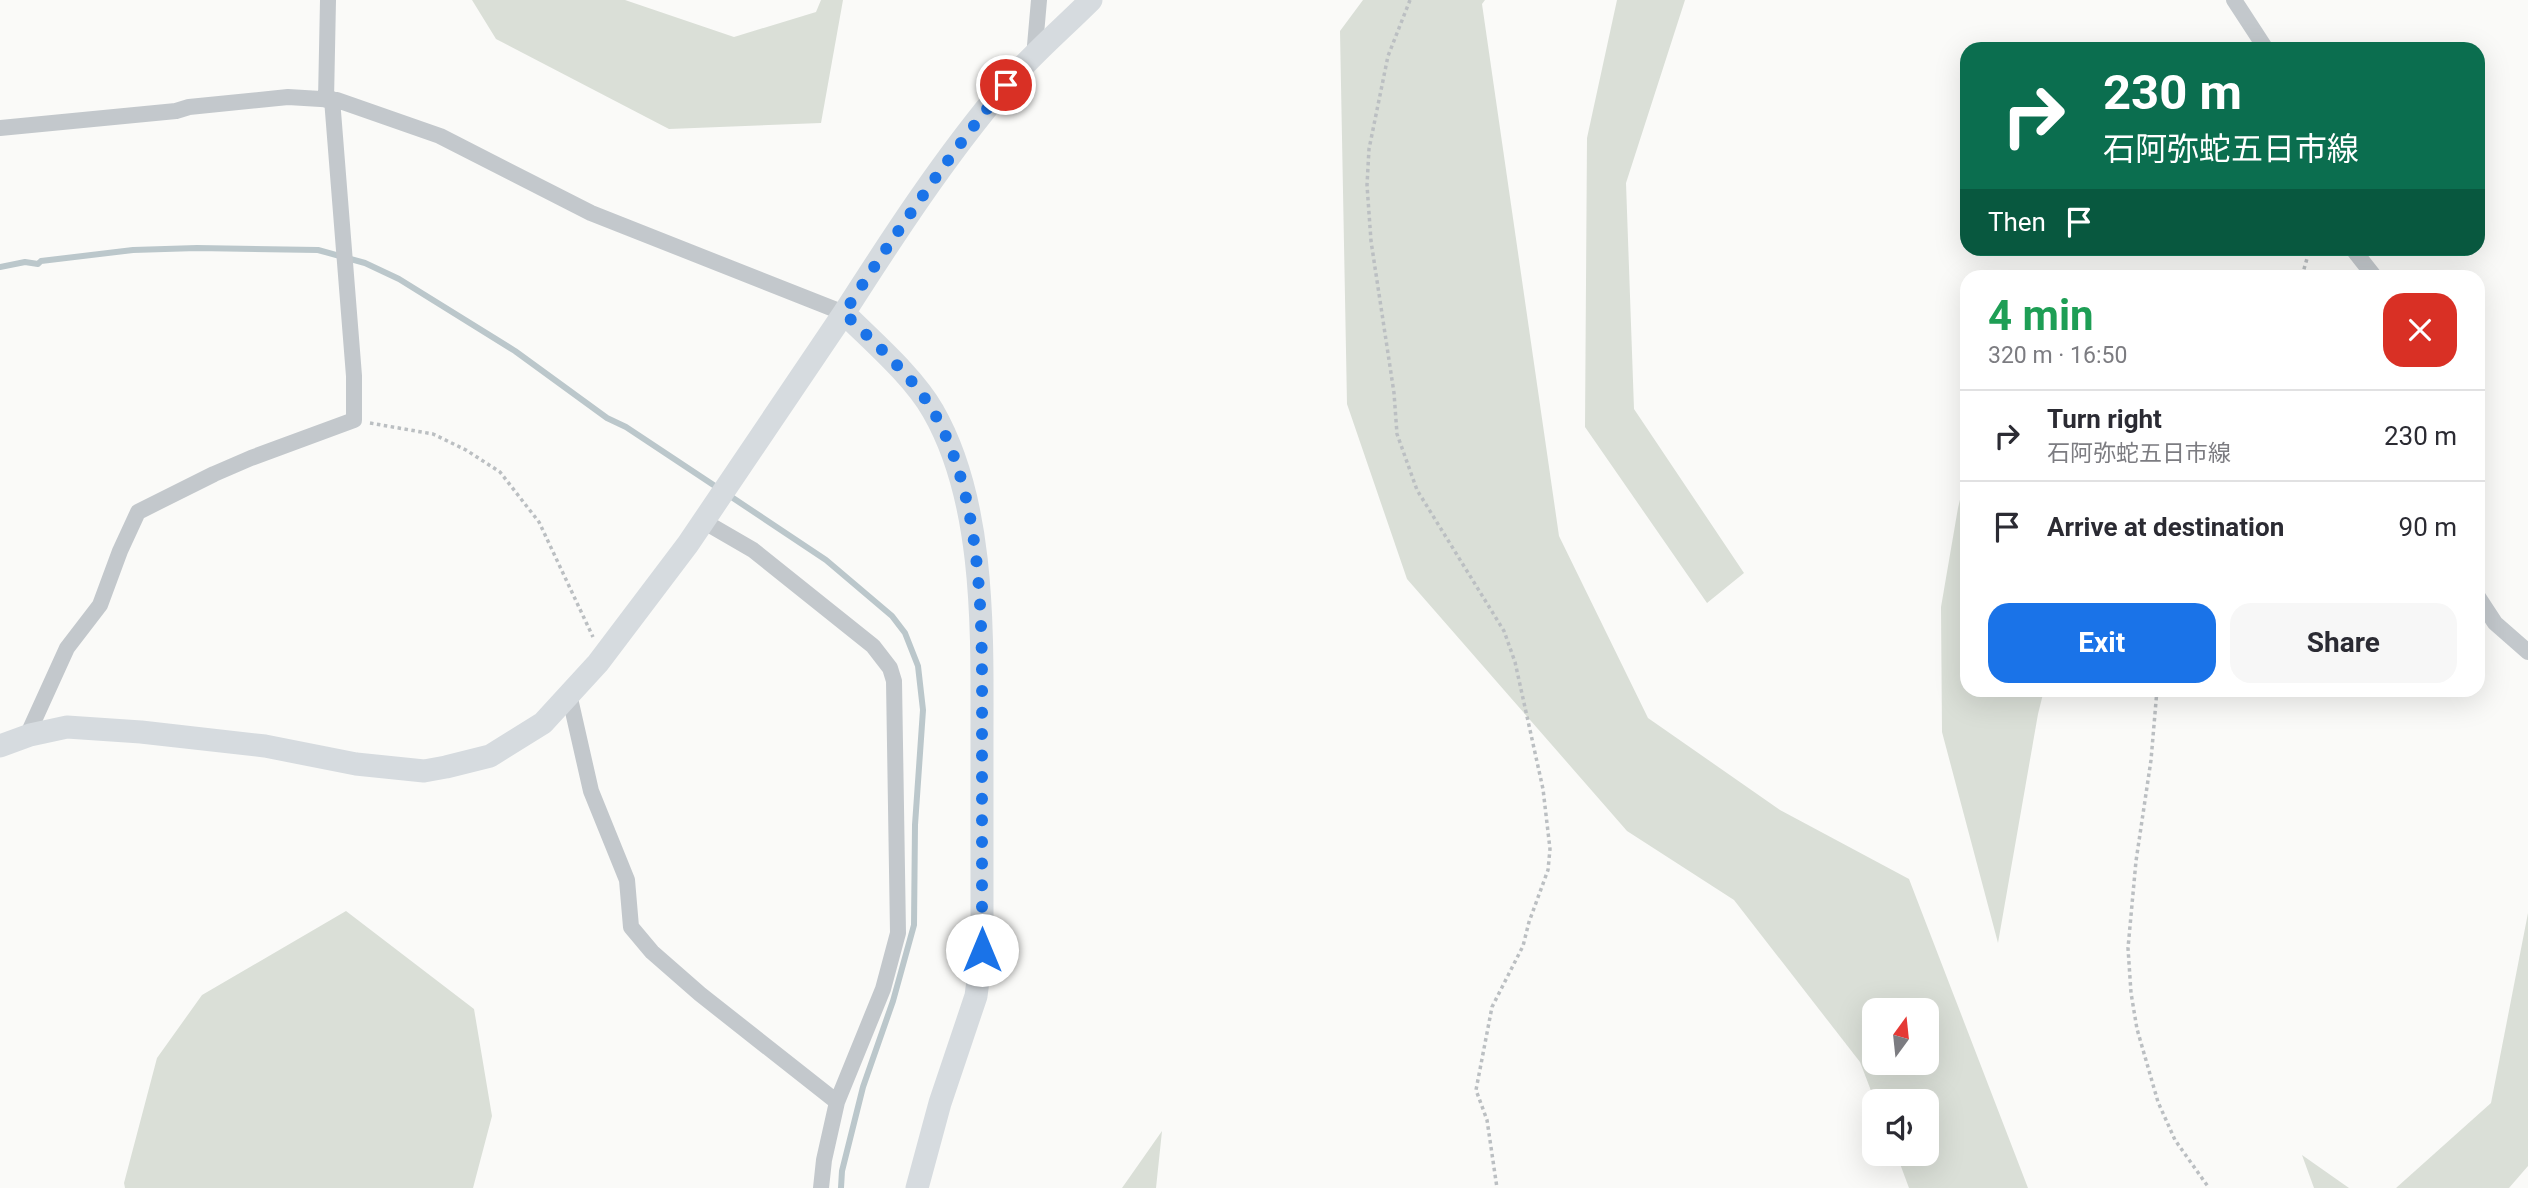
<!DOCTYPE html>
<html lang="en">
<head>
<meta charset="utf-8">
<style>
	:root { --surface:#fff; --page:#f7f7f7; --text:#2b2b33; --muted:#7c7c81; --line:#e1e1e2; --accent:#1a73e8 }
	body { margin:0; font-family:Roboto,"Noto Sans JP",sans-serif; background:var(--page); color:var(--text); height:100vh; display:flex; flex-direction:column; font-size:26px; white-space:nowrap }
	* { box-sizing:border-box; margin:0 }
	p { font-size:23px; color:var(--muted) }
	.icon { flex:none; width:38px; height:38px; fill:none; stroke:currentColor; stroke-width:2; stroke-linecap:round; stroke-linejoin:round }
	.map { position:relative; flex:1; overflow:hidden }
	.sheet { position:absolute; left:1960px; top:270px; width:525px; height:427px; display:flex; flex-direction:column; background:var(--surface); border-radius:21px; box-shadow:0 7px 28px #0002 }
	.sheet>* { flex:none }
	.hud { position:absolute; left:1960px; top:42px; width:525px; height:214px; border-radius:21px; box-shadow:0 7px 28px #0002; background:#0b6e4f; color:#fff; overflow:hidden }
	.needle { width:46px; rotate:15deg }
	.controls { position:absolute; left:1862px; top:998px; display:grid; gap:14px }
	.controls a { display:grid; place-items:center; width:77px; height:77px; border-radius:14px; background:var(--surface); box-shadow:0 7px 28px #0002; font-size:35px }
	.pin { position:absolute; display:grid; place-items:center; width:60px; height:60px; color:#fff; margin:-30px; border:4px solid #fff; border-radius:50%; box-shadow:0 2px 7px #0007 }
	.me { position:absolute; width:77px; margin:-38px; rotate:0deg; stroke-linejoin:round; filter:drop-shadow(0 0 5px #0008) }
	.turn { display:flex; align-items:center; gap:24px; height:147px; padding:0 28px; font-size:32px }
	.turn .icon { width:91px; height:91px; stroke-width:2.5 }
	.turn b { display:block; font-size:49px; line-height:60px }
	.then { display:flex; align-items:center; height:66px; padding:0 28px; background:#0003; gap:14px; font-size:26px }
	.round { display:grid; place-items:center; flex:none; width:74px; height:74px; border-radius:21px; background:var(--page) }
	.head { display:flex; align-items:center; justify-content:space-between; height:119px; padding:0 28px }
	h1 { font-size:42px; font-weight:700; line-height:52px; color:#1e9e55 }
	.action { display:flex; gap:14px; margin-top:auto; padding:14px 28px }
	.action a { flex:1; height:80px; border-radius:21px; background:var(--accent); color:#fff; font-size:28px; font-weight:700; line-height:80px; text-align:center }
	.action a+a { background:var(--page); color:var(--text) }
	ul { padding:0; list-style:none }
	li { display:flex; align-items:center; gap:21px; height:91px; padding:0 28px; border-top:2px solid var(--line) }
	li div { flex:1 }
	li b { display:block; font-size:26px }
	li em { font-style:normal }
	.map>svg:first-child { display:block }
</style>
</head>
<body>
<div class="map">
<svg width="2528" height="1188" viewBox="0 0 2528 1188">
	<rect width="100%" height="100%" fill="#fafaf8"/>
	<path fill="#dadfd7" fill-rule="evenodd" d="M472,0H625L734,37L816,12L821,0H843L821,123L669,129L496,39Z
		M1363,0H1485L1482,4L1559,536L1648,718L1780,810L1909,879L2028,1188H1909L1896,1153H1927V1101H1875L1860,1062L1734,900L1627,831L1407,579L1347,404L1340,31ZM1874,1010H1927V1062H1874Z
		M1617,0H1685L1626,183L1634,409L1744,573L1707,603L1585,427L1587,138Z
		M1967,470V690H2044L2038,714L1998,943L1942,732L1941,607L1958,508Z
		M346,911L474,1009L492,1116L473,1188H125L124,1183L157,1058L202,995Z
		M2528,913V1166L2509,1188H2396L2491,1103Z
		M1162,1131L1156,1188H1122Z
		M2302,1155L2349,1188H2314Z"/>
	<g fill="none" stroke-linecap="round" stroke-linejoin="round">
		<path stroke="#bbc7cb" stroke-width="6" d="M0,267L25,262L38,264L41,261L133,250L197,248L318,250L365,263L399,279L515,351L607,418L626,427L718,488
			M727,494L826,560L892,616L905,633L918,666L923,710L915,825L914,925L893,1001L863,1087L842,1171L841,1188"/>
		<path stroke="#bbbfc2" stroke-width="3.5" stroke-dasharray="3.5 3.5" stroke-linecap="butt" d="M1410,0L1388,56L1369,149L1367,185L1371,241L1394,393L1397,434L1417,490L1504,631L1515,662L1543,789L1550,849L1548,870L1529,922L1523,946L1492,1007L1476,1090L1487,1120L1497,1188
			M2302,276L2310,248
			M370,423L433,434L466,450L500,472L539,522L593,637
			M2157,690L2151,760L2136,861L2128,948L2131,993L2137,1029L2158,1102L2175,1140L2209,1188"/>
		<path stroke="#c3c8cc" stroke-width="16" d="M2234,0L2266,49
			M1034,57L1039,0
			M326,100L328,0
			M0,128L176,111L189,107L288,97L337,100L440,136L591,213L844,313
			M2352,248L2374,276
			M703,521L753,550L873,646L890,668L894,681L898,933L883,989L837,1102L824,1160L821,1188
			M2478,597L2495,623L2528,652
			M569,694L591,791L627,880L631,927L652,952L700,994L837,1102
			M27,736L67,648L100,605L120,551L138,512L214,474L251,458L354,420V376L332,99"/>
		<path stroke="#d6dbdf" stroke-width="23" d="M0,746L30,735L67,727L141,732L265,746L356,764L424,771L446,767L490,756L543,723L598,663L688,544L844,313
			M917,1188L940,1103L976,996L982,950C982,879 982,808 982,738C982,635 986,503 933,411C913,376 873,342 844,313C894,235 944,158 1004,87C1030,56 1062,29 1091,0"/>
	</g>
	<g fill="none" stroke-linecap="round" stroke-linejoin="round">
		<path stroke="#1a73e8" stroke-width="12" stroke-dasharray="0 21.6" d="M982,950C982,879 982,808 982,738C982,635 986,502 933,411C912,375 874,343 844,313C895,234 947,158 1006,85"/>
	</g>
</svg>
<div class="controls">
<a><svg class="needle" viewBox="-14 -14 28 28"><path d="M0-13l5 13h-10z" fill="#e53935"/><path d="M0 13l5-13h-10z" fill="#7c7c81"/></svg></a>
<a><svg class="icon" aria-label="sound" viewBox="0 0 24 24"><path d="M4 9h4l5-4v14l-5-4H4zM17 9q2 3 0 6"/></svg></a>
</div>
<div class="pin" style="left:1006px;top:85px;background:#d93025"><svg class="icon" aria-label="arrive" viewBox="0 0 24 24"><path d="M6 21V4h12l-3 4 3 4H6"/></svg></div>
<svg class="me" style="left:982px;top:950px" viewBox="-20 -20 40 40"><circle r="19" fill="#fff"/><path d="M0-13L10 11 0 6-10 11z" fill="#1a73e8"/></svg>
<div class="hud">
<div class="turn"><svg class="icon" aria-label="right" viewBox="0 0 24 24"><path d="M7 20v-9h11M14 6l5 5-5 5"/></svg><div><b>230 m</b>石阿弥蛇五日市線</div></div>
<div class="then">Then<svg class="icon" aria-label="arrive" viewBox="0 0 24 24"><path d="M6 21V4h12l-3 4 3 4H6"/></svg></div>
</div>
<section class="sheet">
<div class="head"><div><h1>4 min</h1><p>320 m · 16:50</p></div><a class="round" style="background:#d93025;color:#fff"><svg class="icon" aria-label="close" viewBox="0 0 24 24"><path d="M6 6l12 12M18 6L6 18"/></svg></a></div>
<ul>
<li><svg class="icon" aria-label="right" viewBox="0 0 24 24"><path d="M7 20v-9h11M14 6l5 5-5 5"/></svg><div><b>Turn right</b><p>石阿弥蛇五日市線</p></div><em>230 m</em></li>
<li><svg class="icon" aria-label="arrive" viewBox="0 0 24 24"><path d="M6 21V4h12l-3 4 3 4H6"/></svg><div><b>Arrive at destination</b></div><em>90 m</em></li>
</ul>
<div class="action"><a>Exit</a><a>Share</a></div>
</section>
</div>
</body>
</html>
